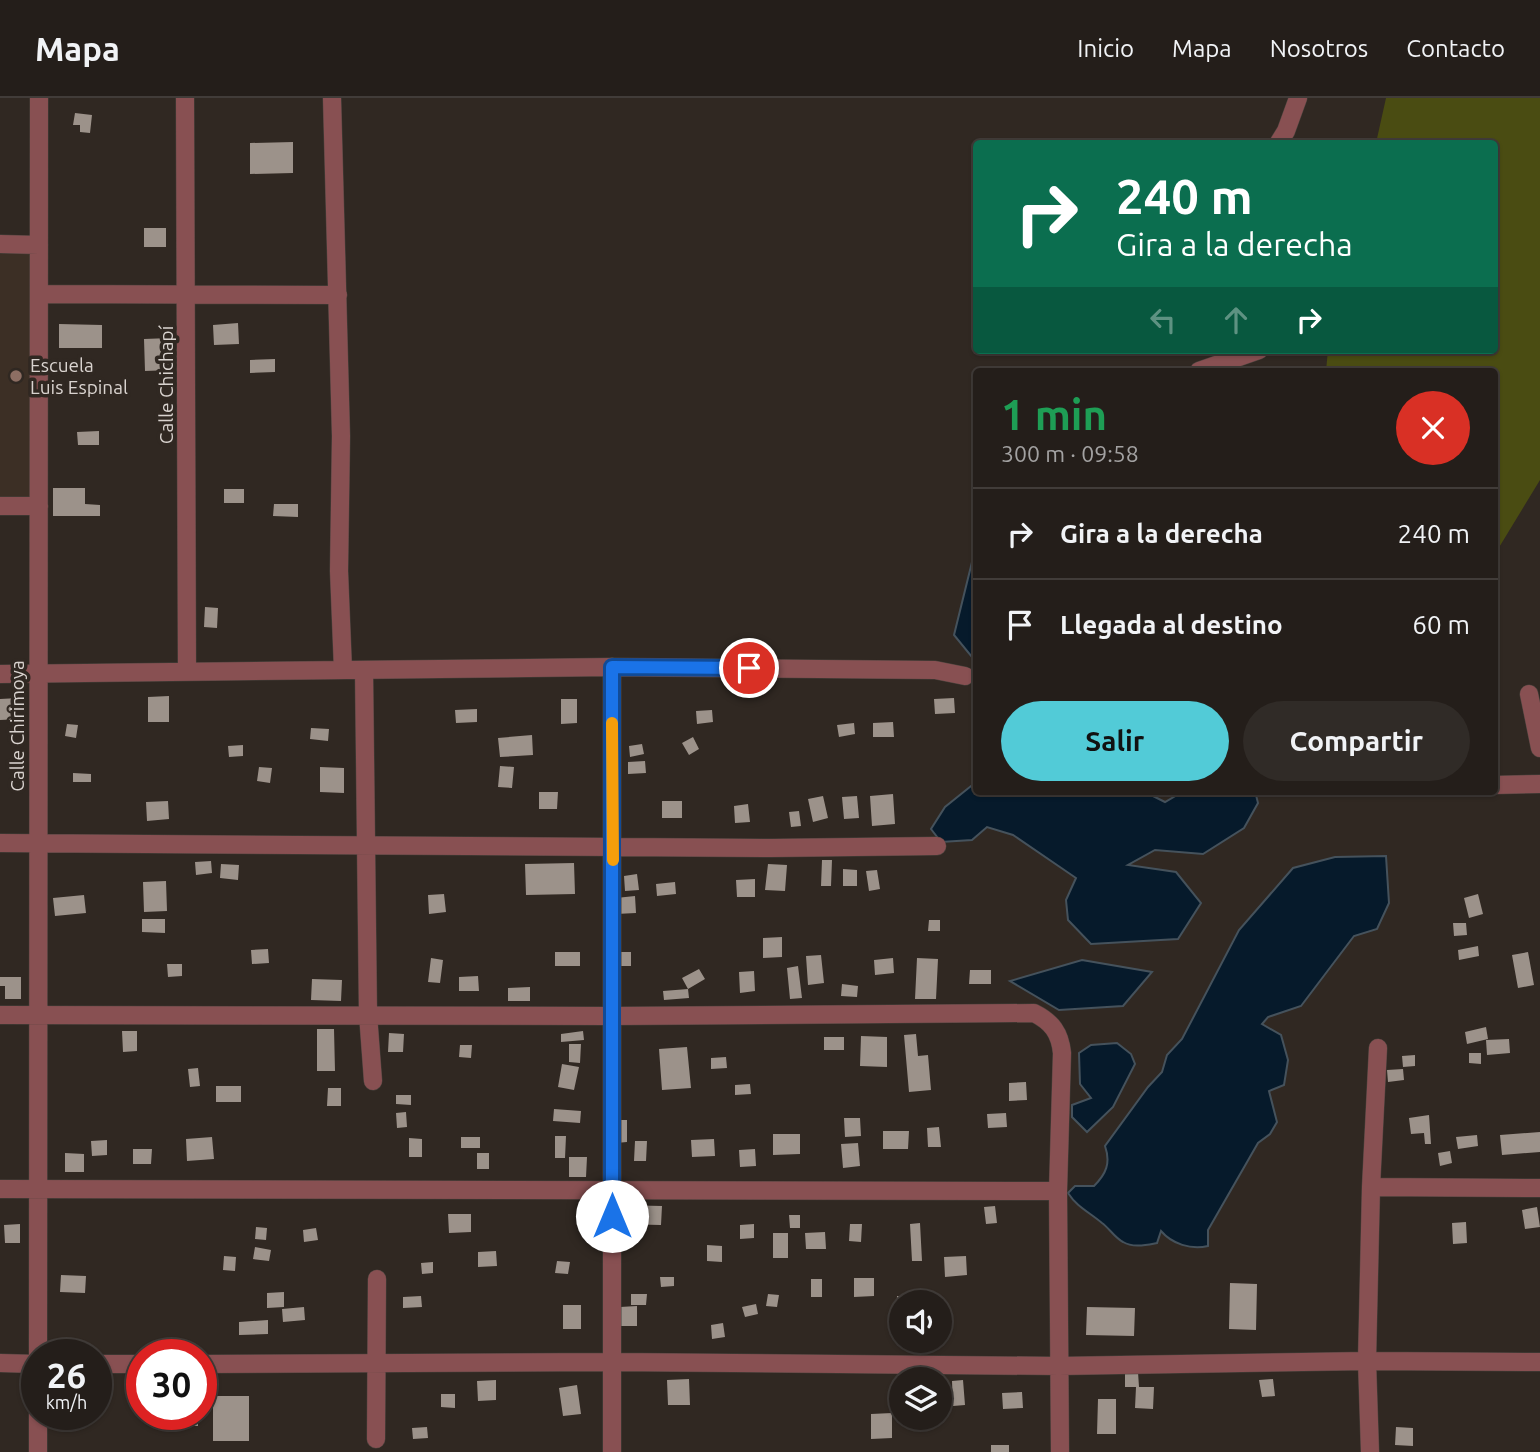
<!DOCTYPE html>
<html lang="es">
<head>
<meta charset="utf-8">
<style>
	:root { --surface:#241e1a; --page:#302b27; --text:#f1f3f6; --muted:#a3a2a2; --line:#413c39; --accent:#52cbd7 }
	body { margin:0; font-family:Ubuntu,sans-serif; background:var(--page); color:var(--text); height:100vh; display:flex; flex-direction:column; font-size:26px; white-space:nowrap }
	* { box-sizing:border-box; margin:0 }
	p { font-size:23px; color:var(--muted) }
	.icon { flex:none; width:38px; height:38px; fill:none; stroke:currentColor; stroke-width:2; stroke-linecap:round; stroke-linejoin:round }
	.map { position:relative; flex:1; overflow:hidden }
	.details { position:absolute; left:973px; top:270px; width:525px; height:427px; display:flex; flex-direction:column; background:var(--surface); border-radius:7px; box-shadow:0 2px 5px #0004,0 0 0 2px var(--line) }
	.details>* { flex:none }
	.hud { position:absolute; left:973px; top:42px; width:525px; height:214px; border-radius:7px; box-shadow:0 2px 5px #0004,0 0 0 2px var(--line); background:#0b6e4f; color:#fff; overflow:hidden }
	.tools { position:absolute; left:889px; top:1192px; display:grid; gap:14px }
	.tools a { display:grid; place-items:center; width:63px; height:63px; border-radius:50%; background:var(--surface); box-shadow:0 2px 5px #0004,0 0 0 2px var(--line); font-size:35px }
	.speed { position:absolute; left:21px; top:1241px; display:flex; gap:14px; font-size:35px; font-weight:700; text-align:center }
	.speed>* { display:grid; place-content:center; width:91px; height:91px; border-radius:50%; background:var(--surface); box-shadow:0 2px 5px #0004,0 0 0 2px var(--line); line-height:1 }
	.speed small { font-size:18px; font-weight:400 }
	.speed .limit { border:10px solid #d22; background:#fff; color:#111 }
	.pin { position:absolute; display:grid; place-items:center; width:60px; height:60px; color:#fff; margin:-30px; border:4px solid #fff; border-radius:50%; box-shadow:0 2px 7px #0007 }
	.me { position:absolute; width:77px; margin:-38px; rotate:0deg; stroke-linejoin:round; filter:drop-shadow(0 0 5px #0008) }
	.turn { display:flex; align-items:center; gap:24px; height:147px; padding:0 28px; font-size:32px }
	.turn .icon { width:91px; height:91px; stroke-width:2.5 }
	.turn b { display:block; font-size:49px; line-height:60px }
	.lanes { display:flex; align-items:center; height:66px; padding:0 28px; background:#0003; justify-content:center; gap:35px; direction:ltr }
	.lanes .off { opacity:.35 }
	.round { display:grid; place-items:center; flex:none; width:74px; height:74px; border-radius:37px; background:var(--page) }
	.head { display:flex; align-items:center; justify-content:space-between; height:119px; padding:0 28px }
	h1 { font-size:42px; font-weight:700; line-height:52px; color:#1e9e55 }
	.primary-button { display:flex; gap:14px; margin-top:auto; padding:14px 28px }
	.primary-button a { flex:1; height:80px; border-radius:42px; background:var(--accent); color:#111; font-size:28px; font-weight:700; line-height:80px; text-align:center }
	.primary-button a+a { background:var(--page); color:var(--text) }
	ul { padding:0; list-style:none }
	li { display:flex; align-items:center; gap:21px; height:91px; padding:0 28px; border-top:2px solid var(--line) }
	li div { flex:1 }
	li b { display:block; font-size:26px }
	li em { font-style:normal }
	header { display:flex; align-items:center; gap:42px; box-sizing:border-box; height:98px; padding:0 35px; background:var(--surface); border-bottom:2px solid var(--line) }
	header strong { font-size:33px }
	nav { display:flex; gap:38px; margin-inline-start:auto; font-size:24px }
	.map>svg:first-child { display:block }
</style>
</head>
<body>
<header>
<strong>Mapa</strong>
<nav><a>Inicio</a><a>Mapa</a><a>Nosotros</a><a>Contacto</a></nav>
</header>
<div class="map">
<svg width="1540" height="1354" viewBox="0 0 1540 1354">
	<rect width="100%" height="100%" fill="#302822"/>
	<path fill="#3c2f25" d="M0,153L31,154V402H0Z"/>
	<path fill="#4a4c12" d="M1386,0H1540V382L1495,456L1494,273H1326L1328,252H1494V46L1376,45Z"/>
	<path fill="#061a2b" stroke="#45525c" stroke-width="2" d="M976,453V564L954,537L974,456Z
		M976,684V693H1143L1165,704L1184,693H1255L1258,705L1244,730L1203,756L1155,752L1128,767L1176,774L1201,805L1178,841L1091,846L1068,822L1066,802L1076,780L1013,737L987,729L972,742L941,744L931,731L945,709Z
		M1386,758L1389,805L1377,831L1354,838L1301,908L1268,919L1262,926L1281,937L1288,962L1284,987L1269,993L1277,1024L1270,1036L1258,1045L1208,1132V1148C1191,1152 1172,1146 1161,1133L1157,1145C1146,1147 1133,1150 1123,1144C1115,1140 1109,1130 1102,1125C1089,1114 1077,1109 1068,1095L1075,1088H1094C1106,1076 1111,1065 1105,1048L1148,989L1162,974L1167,957L1182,941L1239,832L1293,770L1335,759Z
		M1082,862L1152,874L1123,908L1059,912L1010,883Z
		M1117,945L1131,956L1135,966L1113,1009L1087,1034L1072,1019V1007L1091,1000L1080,986L1079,955L1091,947Z"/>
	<path fill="#9c928a" d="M75,15L92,17L90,35L80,34V27H73Z
		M293,44V75L250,76V45Z
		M144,130H166V149H144Z
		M238,225L239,246L214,247L213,227Z
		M59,226L102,227V250H59Z
		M170,240L171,272L145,273L144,241Z
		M275,261V274L250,275V262Z
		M99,333V347H78L77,334Z
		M53,390H85V406L100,407V418H53Z
		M224,391H244V405H224Z
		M274,406H298V419L273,418Z
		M205,509L218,510L217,530L204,529Z
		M169,598V624H148V599Z
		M19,600L20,621L0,622V601Z
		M954,600L955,615L935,616L934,601Z
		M561,601H577V625L561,626Z
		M477,611V624L456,625L455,612Z
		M712,612L713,624L697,626L696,613Z
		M893,624L894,639H873V625Z
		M854,625L855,636L839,639L837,627Z
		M67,626L78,627L76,640L65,638Z
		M311,630L329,631L328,643L310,641Z
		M532,637L533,657L500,659L498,640Z
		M693,639L699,651L689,657L682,645Z
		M642,646L644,656L630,659L629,648Z
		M243,647V658L229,659L228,648Z
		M645,663L646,675L628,676V664Z
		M500,668L514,669L512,690L498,689Z
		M259,669L272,670L270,685L257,683Z
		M320,669L344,670V695L320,694Z
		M73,675L91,676V684H73Z
		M539,694H558L557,711H539Z
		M893,696L895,726L872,728L870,698Z
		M823,698L828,720L813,724L808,701Z
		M857,698L859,720L844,721L842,699Z
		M168,703L169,721L147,723L146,704Z
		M662,703H682V720H662Z
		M748,706L750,724L735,725L734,708Z
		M799,713L801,728L791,729L789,714Z
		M822,762H832L831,788H821Z
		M211,763L212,775L196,777L195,764Z
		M574,765L575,796L526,797L525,766Z
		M221,766L239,767L238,782L220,780Z
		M768,766L787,767L785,793L765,792Z
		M843,771L857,772V788H843Z
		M877,772L880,791L869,793L866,773Z
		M637,776L639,792L625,793L624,778Z
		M755,781V799H737L736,782Z
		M166,783L167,813L144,814L143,784Z
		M675,784L676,796L657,798L656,786Z
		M444,796L446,814L429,816L428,797Z
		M1478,796L1483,816L1469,820L1464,800Z
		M84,797L86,815L55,818L53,800Z
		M635,798L636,815L616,816V800Z
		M142,821H165V835L142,834Z
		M929,822H940V833H928Z
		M1453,825H1466L1467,837L1454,838Z
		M782,839V859L763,860V840Z
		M1478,848L1479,858L1459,862L1458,852Z
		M268,851L269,865L252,866L251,852Z
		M555,854H580V868H555Z
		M621,854H631V868H620Z
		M1528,854L1534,887L1518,890L1512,857Z
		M821,857L824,885L808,887L806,858Z
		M431,860L443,862L440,885L428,884Z
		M893,860L894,875L875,877L874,862Z
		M917,860L938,861L936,901H915Z
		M167,866H182V878L168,879Z
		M798,868L802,900L790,901L787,870Z
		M699,871L705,881L688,891L689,900L664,902L663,893L688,891L682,880Z
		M970,872H991V886H969Z
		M754,873L755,893L740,895L739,874Z
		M478,878L479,893H459V879Z
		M0,879H21V901H5V888H0Z
		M312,881L342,882L341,903L311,902Z
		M842,886L858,888L857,899L841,898Z
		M530,889V903H508V890Z
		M1486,929L1488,941L1467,946L1465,934Z
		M317,931H334L335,973H317Z
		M122,933H137V953L123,954Z
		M583,933L584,942L561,944V936Z
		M389,935L404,936L403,954H388Z
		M916,936L918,958L928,957L931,992L909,994L904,937Z
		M861,938L887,939V969L860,968Z
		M824,939H844V952H824Z
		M1509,941L1510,955L1487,957L1486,942Z
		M569,946H581L580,965L569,964Z
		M460,947H472L471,960L459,959Z
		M687,949L691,990L662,992L659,951Z
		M1469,955H1481V966L1469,965Z
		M1415,957V968L1403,969L1402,958Z
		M726,959L727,970L711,971V960Z
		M562,966L579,969L574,992L558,989Z
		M198,970L200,988L190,989L188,971Z
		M1403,971L1404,982L1388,984L1387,972Z
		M1026,984L1027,1002L1009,1003V985Z
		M750,986L751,996L735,997V987Z
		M216,988H241V1004H216Z
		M328,990H341V1008H327Z
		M396,997H411V1007L396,1006Z
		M554,1011L581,1013L580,1025L553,1023Z
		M406,1014L407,1029L397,1030L396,1015Z
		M1006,1015L1007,1029L988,1030L987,1016Z
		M1429,1017L1431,1046H1425L1424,1035L1411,1036L1409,1020Z
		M844,1020H860L861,1038L845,1039Z
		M615,1022H627V1044L616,1045Z
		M939,1029L941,1049H928L927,1030Z
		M883,1033H909L908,1051H883Z
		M1540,1034V1054L1502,1057L1500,1037Z
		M773,1036H800V1056L773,1057Z
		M1477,1037L1478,1048L1458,1051L1456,1039Z
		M555,1038H566L565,1060H555Z
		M212,1039L214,1061L187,1063L186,1041Z
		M461,1039H480V1050H461Z
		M409,1040L422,1041V1059H409Z
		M714,1041L715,1058L692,1059L691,1042Z
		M107,1042V1057L92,1058L91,1043Z
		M635,1043H647L646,1063H634Z
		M858,1045L860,1068L843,1070L841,1046Z
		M133,1051H152L151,1066H133Z
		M755,1051L756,1068L740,1069L739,1052Z
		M1450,1053L1452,1065L1440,1068L1438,1055Z
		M65,1055L84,1056V1074H65Z
		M477,1055H489V1071H477Z
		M569,1059H587L586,1079H569Z
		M618,1107L662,1108L661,1127L617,1126Z
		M995,1108L997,1125L986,1126L984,1109Z
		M1537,1109L1540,1129L1525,1131L1522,1112Z
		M448,1116H471V1134L449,1135Z
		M789,1117H800V1130H790Z
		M1466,1124L1467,1145L1453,1146L1452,1125Z
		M920,1125L922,1163H912L910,1126Z
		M20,1126V1145H5L4,1127Z
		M754,1126V1140L740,1141V1127Z
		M850,1126H862L861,1144L849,1143Z
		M256,1129L267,1130L266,1142L255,1141Z
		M316,1130L318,1142L304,1144L303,1132Z
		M620,1134H638V1145H620Z
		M825,1134L826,1151H806L805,1135Z
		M773,1135H788V1160H773Z
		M707,1147L722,1148V1164L707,1163Z
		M255,1149L271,1152L269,1163L253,1161Z
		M496,1153L497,1168L478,1169V1154Z
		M224,1158L236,1159L235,1173L223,1172Z
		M966,1158L967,1177L945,1179L944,1159Z
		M557,1163L570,1164L568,1176L555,1175Z
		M433,1164V1175L422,1176L421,1165Z
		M61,1177L86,1178L85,1195L60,1194Z
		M660,1179H674V1188L661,1189Z
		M854,1180H874V1198L854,1199Z
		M811,1181H822V1199H811Z
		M1230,1185L1257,1186L1256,1232L1229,1231Z
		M284,1194V1209L267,1210V1195Z
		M631,1196H647L646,1207H631Z
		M768,1196L779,1197L777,1209L766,1208Z
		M421,1198L422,1209L403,1210V1199Z
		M897,1198H916V1204H901V1227H896Z
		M756,1206L758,1216L745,1219L742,1209Z
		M563,1207H581V1231H563Z
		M637,1208V1228H621L620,1209Z
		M304,1209L305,1222L283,1224L282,1211Z
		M1087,1209L1135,1210L1134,1238L1086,1237Z
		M268,1222V1236L239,1237V1224Z
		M723,1225L725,1239L712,1241L711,1227Z
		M1138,1274L1139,1289H1154L1153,1311L1135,1310L1136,1289H1125V1275Z
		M689,1281L690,1307H668L667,1282Z
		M1273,1281L1275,1298L1262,1299L1259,1282Z
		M496,1282V1302L478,1303L477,1283Z
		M963,1282L965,1307L953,1308L952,1283Z
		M577,1287L581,1316L563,1318L559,1290Z
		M1022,1294L1023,1310L1003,1311L1002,1295Z
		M441,1296H455V1310L441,1309Z
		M213,1298H249V1343H213Z
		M1098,1301H1116V1336H1097Z
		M892,1315V1340L871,1341V1316Z
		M176,1316H198V1328H176Z
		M427,1329L428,1340L413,1341L412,1330Z
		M1396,1329L1413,1330V1348L1395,1347Z
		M991,1347H1009V1354H991Z"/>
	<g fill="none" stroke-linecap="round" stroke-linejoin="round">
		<defs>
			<path id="minor" d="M185,0L187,574
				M332,0L341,338L339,473L343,572
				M1278,46L1286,33L1298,0
				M0,146L39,147
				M39,196L338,197
				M1199,273L1259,252
				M0,408H39
				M612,569V1354
				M364,572L368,916L373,983
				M0,576L612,569L935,572L965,578
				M1529,596L1540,650
				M1494,687L1540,686
				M0,745L772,750L937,748
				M0,917L612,918L1034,915C1052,924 1060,935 1062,955L1058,1093L1060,1354
				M1371,1089L1378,950
				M0,1091L1058,1093
				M38,1256L39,0
				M0,1265L37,1266
				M96,1266H142
				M201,1266L612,1264L1059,1268L1367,1263L1540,1264
				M376,1341L377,1181
				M38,1354V1316
				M1370,1354L1367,1263L1371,1089L1540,1090"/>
		</defs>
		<use href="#minor" stroke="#4b433e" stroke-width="19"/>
		<use href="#minor" stroke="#885052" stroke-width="18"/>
	</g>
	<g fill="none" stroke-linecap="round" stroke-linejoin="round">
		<defs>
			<path id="route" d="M612,1118V569L749,570"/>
		</defs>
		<use href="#route" stroke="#114b97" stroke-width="18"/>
		<use href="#route" stroke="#1a73e8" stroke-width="12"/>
		<path stroke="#f59e0b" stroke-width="12" d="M612,625L613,762"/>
	</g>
	<circle fill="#8d6e63" stroke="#302822" stroke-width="2.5" cx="16" cy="278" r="7"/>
	<g text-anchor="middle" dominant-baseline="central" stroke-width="7" stroke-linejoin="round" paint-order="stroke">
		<g font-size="19" fill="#d9d3cf" stroke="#302822" text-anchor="start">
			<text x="30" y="267">Escuela<tspan x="30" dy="22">Luis Espinal</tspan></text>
		</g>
		<g font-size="19" fill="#d9d3cf" stroke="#302822">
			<text transform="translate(166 287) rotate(-90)">Calle Chichapí</text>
			<text transform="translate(17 628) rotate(-90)">Calle Chirimoya</text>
		</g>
	</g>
</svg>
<div class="tools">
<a><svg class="icon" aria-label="sound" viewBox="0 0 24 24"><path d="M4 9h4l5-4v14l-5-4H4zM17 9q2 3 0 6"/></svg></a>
<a><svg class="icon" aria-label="layers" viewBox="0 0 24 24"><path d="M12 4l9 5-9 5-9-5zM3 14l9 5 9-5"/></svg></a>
</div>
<div class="speed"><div>26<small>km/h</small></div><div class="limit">30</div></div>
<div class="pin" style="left:749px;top:570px;background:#d93025"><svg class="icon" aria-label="arrive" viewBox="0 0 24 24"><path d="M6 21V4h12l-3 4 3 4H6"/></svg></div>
<svg class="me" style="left:612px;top:1118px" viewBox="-20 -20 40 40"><circle r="19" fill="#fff"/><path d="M0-13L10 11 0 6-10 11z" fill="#1a73e8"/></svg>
<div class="hud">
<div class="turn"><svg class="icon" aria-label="right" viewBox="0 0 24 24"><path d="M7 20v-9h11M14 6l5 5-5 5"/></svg><div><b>240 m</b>Gira a la derecha</div></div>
<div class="lanes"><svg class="icon off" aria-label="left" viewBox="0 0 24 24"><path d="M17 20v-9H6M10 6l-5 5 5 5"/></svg><svg class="icon off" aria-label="ahead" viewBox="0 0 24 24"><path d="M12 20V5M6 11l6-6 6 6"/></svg><svg class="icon" aria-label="right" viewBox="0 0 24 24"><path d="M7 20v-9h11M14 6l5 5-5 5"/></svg></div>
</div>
<section class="details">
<div class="head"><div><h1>1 min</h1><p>300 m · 09:58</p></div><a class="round" style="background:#d93025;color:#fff"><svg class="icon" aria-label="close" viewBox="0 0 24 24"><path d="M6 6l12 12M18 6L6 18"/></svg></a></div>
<ul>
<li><svg class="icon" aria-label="right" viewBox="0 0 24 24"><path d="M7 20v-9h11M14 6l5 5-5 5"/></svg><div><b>Gira a la derecha</b></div><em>240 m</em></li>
<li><svg class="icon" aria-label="arrive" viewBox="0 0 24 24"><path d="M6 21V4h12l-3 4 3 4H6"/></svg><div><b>Llegada al destino</b></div><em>60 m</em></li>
</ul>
<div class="primary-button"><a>Salir</a><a>Compartir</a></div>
</section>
</div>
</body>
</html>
